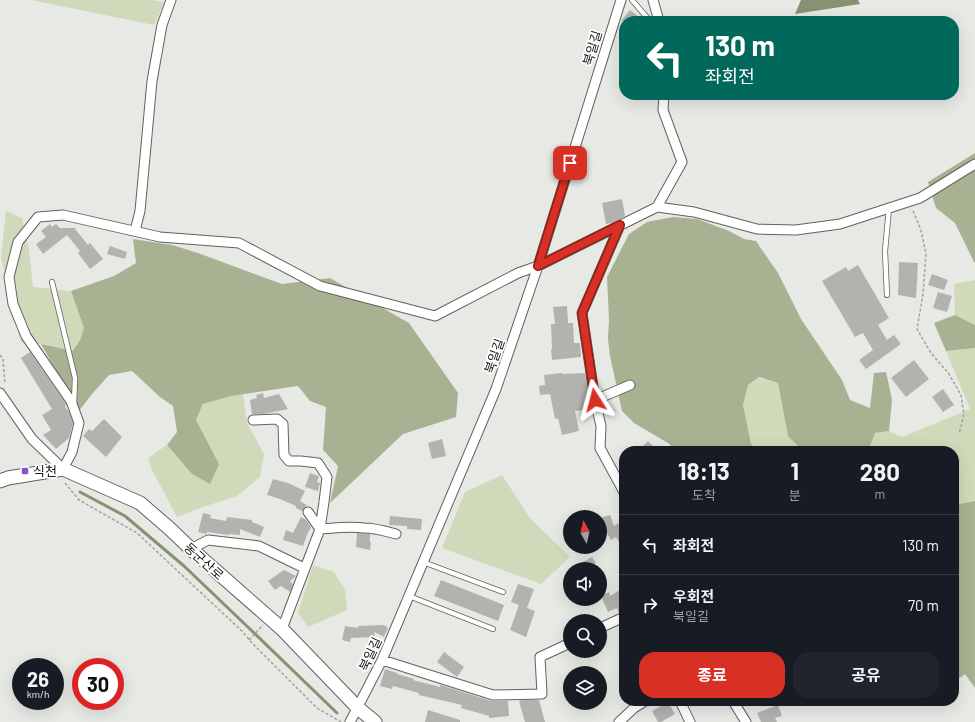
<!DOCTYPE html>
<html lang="ko">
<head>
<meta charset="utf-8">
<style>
	:root { --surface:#171b24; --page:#20242c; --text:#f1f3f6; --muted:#9ea1a6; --line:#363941; --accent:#d93025 }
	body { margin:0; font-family:Barlow,"Noto Sans KR",sans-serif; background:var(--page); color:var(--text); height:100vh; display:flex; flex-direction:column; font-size:15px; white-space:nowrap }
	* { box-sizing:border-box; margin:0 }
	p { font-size:13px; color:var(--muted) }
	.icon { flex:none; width:22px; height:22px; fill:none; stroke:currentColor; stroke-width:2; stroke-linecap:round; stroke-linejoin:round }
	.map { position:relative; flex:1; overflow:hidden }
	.side { position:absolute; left:619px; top:446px; width:340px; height:260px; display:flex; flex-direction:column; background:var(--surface); border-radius:16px; box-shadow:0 4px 16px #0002 }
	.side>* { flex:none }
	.guide { position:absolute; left:619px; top:16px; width:340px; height:84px; border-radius:16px; box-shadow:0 4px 16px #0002; background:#00695c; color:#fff; overflow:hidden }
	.needle { width:26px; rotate:352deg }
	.fabs { position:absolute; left:563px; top:510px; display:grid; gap:8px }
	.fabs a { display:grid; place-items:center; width:44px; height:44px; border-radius:50%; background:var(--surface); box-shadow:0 4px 16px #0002; font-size:20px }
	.speed { position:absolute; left:12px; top:658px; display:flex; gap:8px; font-size:20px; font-weight:700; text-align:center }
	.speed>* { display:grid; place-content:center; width:52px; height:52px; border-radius:50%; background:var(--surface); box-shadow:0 4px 16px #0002; line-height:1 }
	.speed small { font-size:10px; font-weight:400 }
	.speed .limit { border:6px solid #d22; background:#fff; color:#111 }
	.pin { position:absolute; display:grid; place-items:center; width:34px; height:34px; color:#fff; margin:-17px; border-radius:8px; box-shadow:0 2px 6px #0006 }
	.me { position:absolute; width:44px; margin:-22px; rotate:351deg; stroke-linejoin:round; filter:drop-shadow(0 0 3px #0008) }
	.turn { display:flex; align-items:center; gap:14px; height:84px; padding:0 20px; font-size:18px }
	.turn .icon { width:52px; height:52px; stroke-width:2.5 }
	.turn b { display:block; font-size:28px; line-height:34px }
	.eta { display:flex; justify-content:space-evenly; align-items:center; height:68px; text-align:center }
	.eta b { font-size:24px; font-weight:700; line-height:28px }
	.primary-button { display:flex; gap:8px; margin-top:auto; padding:8px 20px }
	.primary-button a { flex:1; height:46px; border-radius:16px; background:var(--accent); color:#fff; font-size:16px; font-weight:700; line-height:46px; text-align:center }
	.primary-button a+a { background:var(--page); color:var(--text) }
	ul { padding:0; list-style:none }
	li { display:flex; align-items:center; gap:12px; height:60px; padding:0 20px; border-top:1px solid var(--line) }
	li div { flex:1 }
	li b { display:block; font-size:15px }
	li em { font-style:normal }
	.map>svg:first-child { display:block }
</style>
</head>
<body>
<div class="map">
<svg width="975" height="722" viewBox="0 0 975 722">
	<rect width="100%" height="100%" fill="#e7e9e4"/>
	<path fill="#d0daba" d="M31,0H152L164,2L154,25Z
		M6,211L22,218L29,250L33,287L71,291L84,328L80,340L73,352L41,344L21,343L1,257Z
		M975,280V325L955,315L954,284Z
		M975,348V501L954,505V451H869V448L875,433L889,431L902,437L970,409L946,351Z
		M758,378L778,383L788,436L803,451H759L751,444L743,405L748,385Z
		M243,394L247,423L264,454L260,477L237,496L203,507L177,517L152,470L148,458L167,445L192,474L219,464L196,421L203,404L231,396Z
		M502,475L530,518L570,557L541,584L442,548L465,492Z
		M313,565L334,572L345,590L347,610L308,627L298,613Z"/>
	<path fill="#a8b292" d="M975,153V264L955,223L936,208L928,182Z
		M673,217L697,219L729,231L744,239L756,241L778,273L801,319L842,380L850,400L870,408L874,373L886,372L892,400L889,431L875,433L869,448V451H803L788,436L778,383L759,377L748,385L743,405L751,444L759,451H677L668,443L634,423L622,411L610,356L608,339L609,320L607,277L629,234L647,222Z
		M133,239L172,245L198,253L282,284L330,278L409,323L458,393L456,417L403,434L330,503L338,466L323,450L326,407L310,401L298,386L231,396L203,404L196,420L219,464L210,484L192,474L167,445L177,432L173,406L160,397L132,371L109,375L92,394L79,411L67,391L41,344L73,351L80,340L84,328L71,291L114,276L136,263Z
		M955,315L975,325V348L946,351L934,323Z
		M975,501V688L965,674L954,682V505Z"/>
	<path fill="#889273" d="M801,0H858L860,4L795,14Z"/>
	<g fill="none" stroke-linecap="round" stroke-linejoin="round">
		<path stroke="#889273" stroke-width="3" d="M80,492L125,516L184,566L251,630L337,713"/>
	</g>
	<path fill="#b2b3af" d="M630,10L644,21H621Z
		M622,199L625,216L612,223L606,224L602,203Z
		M50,224L52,227L56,224L60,228H76L75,229L88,245L90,243L103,259L90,269L78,253L80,251L67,235L43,254L36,244L46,237L41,231Z
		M110,246L127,252L125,259L107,254Z
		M899,262L918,263L916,298L898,295Z
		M858,265L889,318L878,325L887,340L894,335L901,344L866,369L859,360L873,350L863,333L855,337L822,281L846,267L848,271Z
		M932,274L948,280L944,290L928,285Z
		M938,292L952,296L947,312L933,308Z
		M567,306L568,323H573L574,343H580L581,357L552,360L551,349H552L551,324H555L553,307Z
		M30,352L66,404V405L65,407L69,412L73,423L69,438L56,449L43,435L51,430L42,415L52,409L21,358Z
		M914,360L929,379L906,397L891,378Z
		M562,373V374L585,373L591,409L575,411L579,431L562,435L558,418L555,419L550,394L540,395L539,386L545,385L544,375Z
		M943,389L954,405L943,412L932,397Z
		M263,393L264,398L279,394L288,409L263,414H252L250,400L257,398L256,395Z
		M104,419L122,437L106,457L83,436L89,429L92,431Z
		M442,439L446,456L432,459L428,443Z
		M648,441L658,451H638Z
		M310,473L319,476L317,482L320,483L318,491L305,487Z
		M273,479L288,483L305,491L300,501L307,505L302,511L296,508V506L280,499L267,495Z
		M203,513L211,515L210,518L226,521L227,517L252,520V522L264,527L260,537L240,529V535L229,534V535L207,532L206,534L198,532Z
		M610,515L614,526L618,523L624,534V550L616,537L611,540L604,528L600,529V518Z
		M390,516L422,519L421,530L407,529V526L389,525Z
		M301,517L306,520L311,527L307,535L303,546L283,540L286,530L293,533Z
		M357,533L370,534V542H371L370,550L356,547Z
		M592,557L596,563L584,569L581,563Z
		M284,570L296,576L295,577L290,581L293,584L290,592L281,586L275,590L268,581Z
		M441,580L504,605L498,621L434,596Z
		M518,584L534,589L527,608L535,611L526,637L510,630L519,605L511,602Z
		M620,590L624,597V611L619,613L617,608L608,612L601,596L609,592L610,596Z
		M384,625L388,628L384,637L374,632L375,637L351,638L350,642L342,640L345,626L358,628V626Z
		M444,652L464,667L457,677L437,662Z
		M385,669L397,673V674L414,679L413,680L440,687V685L444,686L491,701H508L509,716L489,718V716L461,708L462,705L419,695V693L393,686L392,689L380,686Z
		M522,700H539L545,722H525L519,701Z
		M668,702L675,714L661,722H658L652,711Z
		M778,705L782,716L775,718L777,722H761L757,713Z
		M428,710L460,720V722H425Z"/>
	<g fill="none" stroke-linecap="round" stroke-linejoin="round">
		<defs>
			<path id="lane" d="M632,0L650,21
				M52,282L75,378L74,403
				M887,295L885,251L889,208
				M423,562L503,592
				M409,596L493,629"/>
			<path id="street" d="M653,0L659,21
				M657,207L682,162L663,110L664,95
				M620,225L582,313L595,400L601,426L600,448L624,492
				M135,231L140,211L152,81L162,25L171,0
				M0,393L32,439L63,469L72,452L79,423L71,401L26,336L13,304L9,277L18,242L38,217L63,215L160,237L239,243L320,286L435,316L518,273L538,266L657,207L694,212L757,229L796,230L840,224L920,198L975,164
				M595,400L630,385
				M253,420L277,419L283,424L284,455L289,461H301L318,463L327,477L324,502L320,529C334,528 350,526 364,528C375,528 385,531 396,534
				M191,549L208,540L259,546L304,568
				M600,628L624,617
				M282,629L320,529L308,512
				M382,660L493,695L542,694L540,657L570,643
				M680,701L690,722
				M733,701L746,722
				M350,722L382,660L496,389L538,266L621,0
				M619,722L634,708L645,701"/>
			<path id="secondary" d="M0,481L8,478L63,469L140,503L169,528L191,549L282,629L358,708L375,722"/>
		</defs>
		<use href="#lane" stroke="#61625e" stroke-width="6"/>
		<use href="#street" stroke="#61625e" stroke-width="11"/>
		<use href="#secondary" stroke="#61625e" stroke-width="15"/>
		<path stroke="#a1a39f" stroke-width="1.5" stroke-dasharray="3 2" stroke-linecap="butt" d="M913,211L921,230L926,254L923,294L917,329L931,353L949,374L961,395L964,414L959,434
			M0,355L3,359L5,384
			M65,483L79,500L137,533L243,632L251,642L317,708L341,722
			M249,640L263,625"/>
		<use href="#lane" stroke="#fff" stroke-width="4.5"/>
		<use href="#street" stroke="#fff" stroke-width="9"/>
		<use href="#secondary" stroke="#fff" stroke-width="13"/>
	</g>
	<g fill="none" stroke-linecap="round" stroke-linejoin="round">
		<defs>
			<path id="route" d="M570,163L538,266L620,225L582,313L595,400"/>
		</defs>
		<use href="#route" stroke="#8d1f18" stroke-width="10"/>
		<use href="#route" stroke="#d93025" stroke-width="7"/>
	</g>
	<rect fill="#8953cb" stroke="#fff" stroke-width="1.5" x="21" y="467" width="8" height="8" rx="2"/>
	<g text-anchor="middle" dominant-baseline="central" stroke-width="3.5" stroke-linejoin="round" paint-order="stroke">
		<g font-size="13" fill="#171716" stroke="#fff">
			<text transform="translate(592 48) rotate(-73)">북일길</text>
			<text transform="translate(494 356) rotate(-71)">북일길</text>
			<text transform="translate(204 561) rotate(42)">동군산로</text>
			<text transform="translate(370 654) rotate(-65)">북일길</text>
		</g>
		<g font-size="13" fill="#171716" stroke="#fff" text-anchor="start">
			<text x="33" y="471">식천</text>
		</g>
	</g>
</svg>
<div class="fabs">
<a><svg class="needle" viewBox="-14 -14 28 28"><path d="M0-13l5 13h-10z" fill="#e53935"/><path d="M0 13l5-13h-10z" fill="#9ea1a6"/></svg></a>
<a><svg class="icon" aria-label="sound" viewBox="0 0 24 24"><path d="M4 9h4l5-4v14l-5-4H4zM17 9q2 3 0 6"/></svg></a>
<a><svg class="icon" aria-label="search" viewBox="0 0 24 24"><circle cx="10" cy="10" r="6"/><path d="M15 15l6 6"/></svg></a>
<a><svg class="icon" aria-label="layers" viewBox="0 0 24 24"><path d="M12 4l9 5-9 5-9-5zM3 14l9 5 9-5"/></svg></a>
</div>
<div class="speed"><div>26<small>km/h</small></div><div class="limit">30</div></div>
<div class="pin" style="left:570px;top:163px;background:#d93025"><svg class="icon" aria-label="arrive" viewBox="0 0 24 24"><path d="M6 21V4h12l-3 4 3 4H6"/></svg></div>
<svg class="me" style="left:595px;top:400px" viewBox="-20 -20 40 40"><path d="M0-17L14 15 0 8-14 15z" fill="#d93025" stroke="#fff" stroke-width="4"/></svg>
<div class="guide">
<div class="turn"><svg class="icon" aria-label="left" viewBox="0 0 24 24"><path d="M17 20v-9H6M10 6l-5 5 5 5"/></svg><div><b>130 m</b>좌회전</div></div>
</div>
<section class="side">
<div class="eta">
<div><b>18:13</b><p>도착</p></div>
<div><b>1</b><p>분</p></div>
<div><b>280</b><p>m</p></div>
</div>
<ul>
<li><svg class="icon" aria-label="left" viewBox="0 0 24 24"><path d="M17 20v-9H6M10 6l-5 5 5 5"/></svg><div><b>좌회전</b></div><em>130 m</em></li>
<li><svg class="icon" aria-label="right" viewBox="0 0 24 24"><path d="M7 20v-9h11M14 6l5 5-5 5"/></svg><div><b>우회전</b><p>북일길</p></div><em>70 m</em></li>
</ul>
<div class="primary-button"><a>종료</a><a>공유</a></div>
</section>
</div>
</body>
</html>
